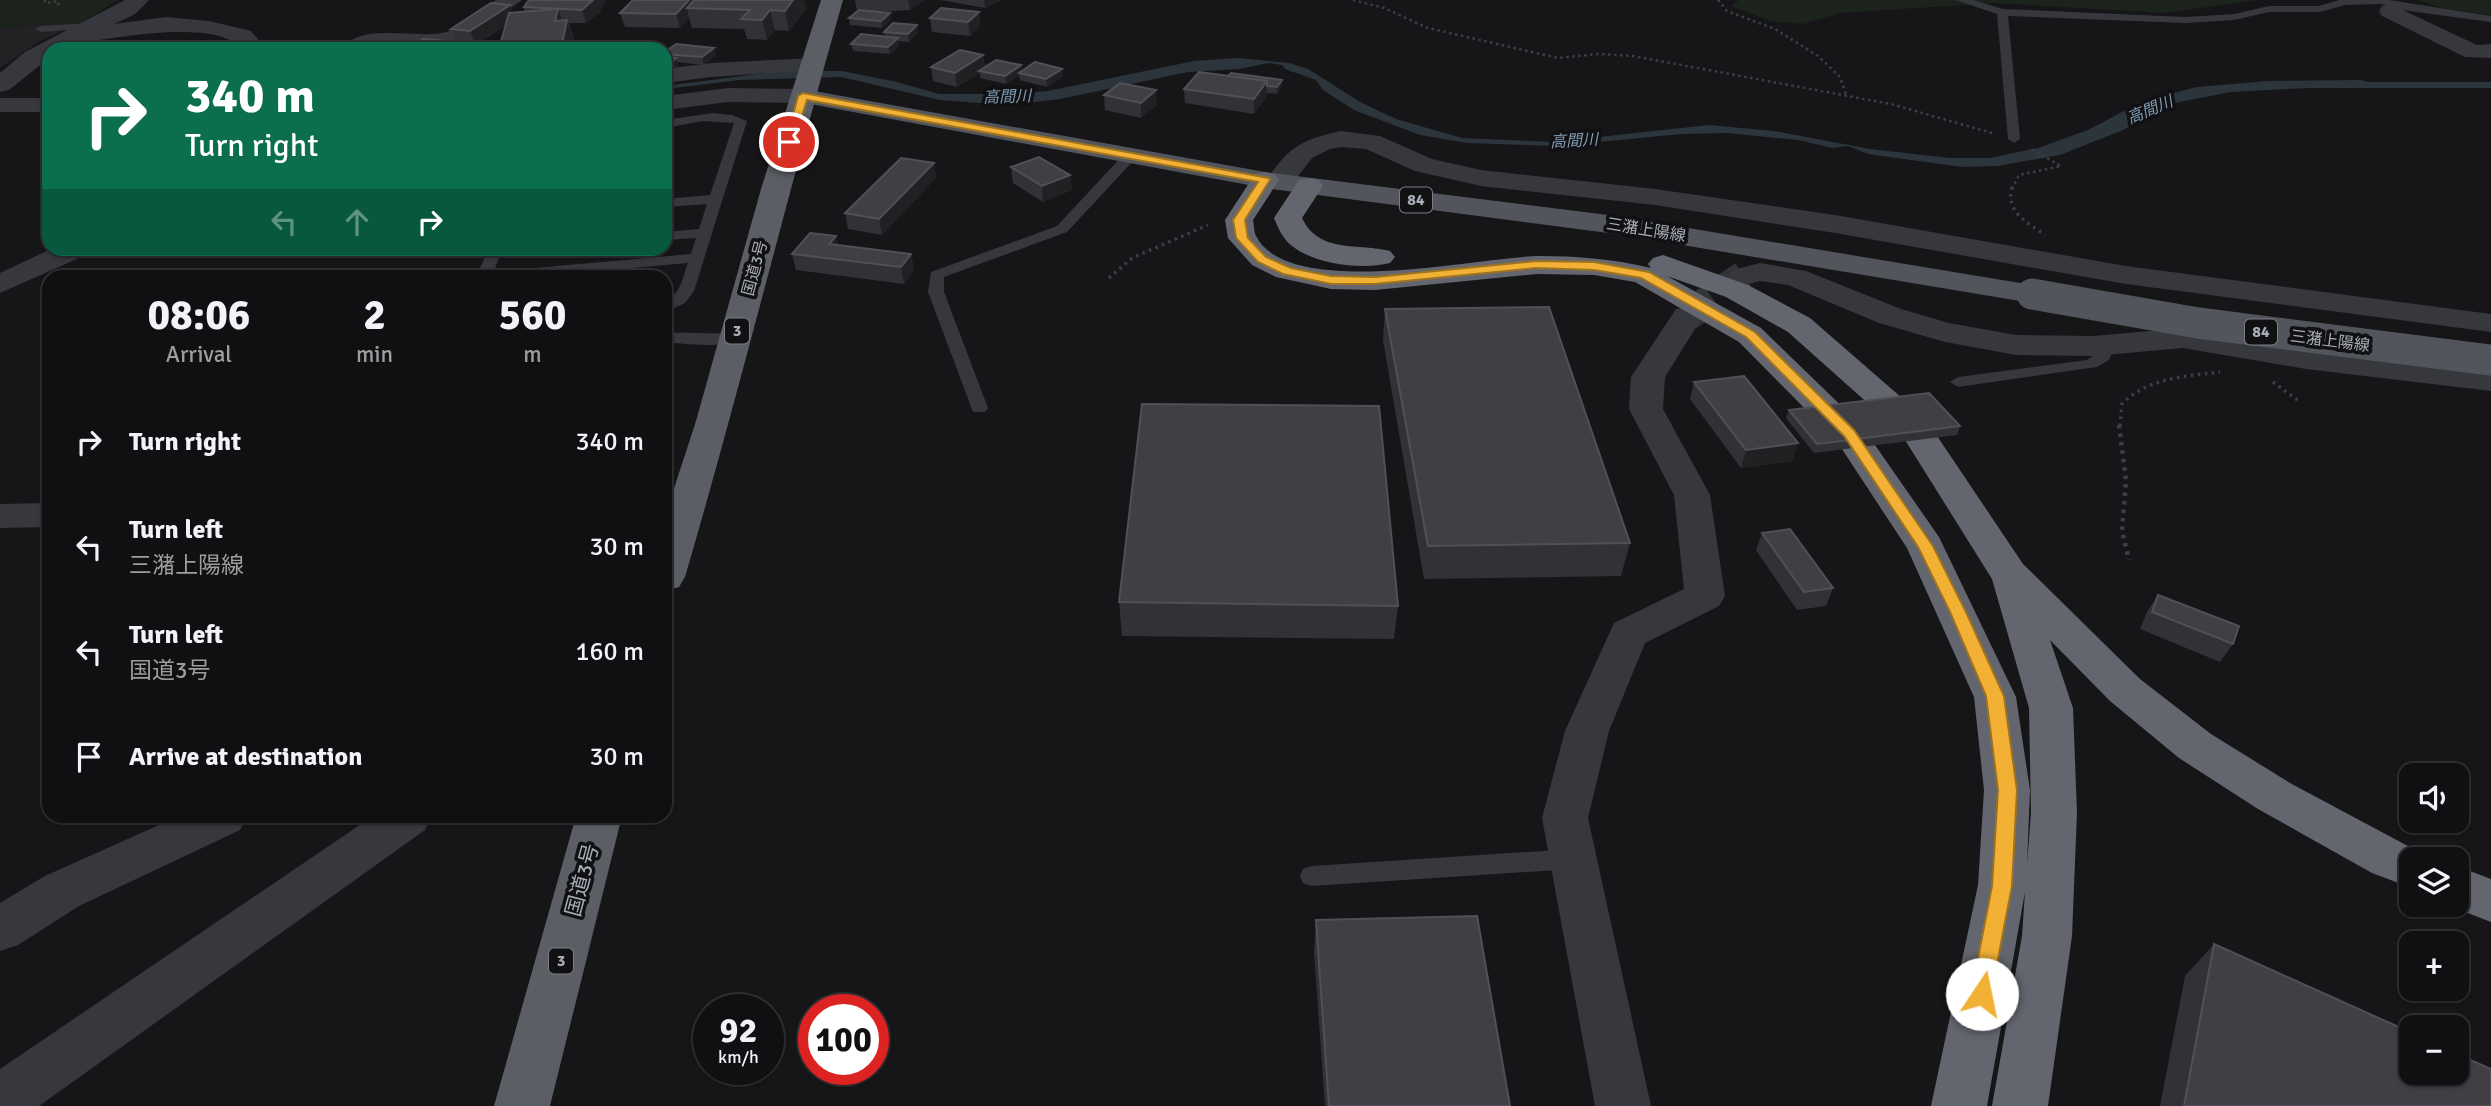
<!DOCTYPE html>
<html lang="en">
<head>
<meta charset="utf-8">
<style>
	:root { --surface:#101012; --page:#19191b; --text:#f1f3f6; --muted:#9c9d9f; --line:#303032 }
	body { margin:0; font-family:Signika,"Noto Sans JP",sans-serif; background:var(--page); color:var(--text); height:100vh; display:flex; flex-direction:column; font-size:26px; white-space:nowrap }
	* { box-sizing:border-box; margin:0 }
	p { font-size:23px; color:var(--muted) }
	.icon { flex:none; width:38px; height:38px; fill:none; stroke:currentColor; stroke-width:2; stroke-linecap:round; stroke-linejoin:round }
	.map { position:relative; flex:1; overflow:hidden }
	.side { position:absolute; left:42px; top:270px; width:630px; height:553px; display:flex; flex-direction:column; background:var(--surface); border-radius:21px; box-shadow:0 2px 5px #0004,0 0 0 2px var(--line) }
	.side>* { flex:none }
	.hud { position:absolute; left:42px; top:42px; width:630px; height:214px; border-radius:21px; box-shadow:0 2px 5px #0004,0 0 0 2px var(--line); background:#0b6e4f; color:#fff; overflow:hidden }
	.fabs { position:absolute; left:2399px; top:763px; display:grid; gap:14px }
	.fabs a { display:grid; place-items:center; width:70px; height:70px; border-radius:14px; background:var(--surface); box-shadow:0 2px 5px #0004,0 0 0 2px var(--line); font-size:35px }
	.speed { position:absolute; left:693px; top:994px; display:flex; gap:14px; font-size:35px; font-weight:700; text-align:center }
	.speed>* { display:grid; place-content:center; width:91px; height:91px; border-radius:50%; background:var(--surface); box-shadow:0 2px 5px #0004,0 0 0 2px var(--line); line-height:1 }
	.speed small { font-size:18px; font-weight:400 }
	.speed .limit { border:10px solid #d22; background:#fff; color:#111 }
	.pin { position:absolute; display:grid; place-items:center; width:60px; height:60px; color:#fff; margin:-30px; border:4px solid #fff; border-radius:50%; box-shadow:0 2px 7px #0007 }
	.me { position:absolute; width:77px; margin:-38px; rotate:11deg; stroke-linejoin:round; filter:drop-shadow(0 0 5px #0008) }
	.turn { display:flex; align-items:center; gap:24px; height:147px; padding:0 28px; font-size:32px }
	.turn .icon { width:91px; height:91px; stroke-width:2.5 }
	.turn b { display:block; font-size:49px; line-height:60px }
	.lanes { display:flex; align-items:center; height:66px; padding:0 28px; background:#0003; justify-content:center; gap:35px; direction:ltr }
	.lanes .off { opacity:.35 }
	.eta { display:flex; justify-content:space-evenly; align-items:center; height:119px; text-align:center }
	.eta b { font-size:42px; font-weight:800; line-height:49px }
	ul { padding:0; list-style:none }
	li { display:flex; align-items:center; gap:21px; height:105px; padding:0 28px }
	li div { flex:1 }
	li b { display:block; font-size:26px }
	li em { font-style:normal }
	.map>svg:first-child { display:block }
</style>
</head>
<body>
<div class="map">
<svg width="2491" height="1106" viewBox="0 0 2491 1106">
	<rect width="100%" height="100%" fill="#161618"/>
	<path fill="#222225" d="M82,22L40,41L0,68V28Z"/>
	<path fill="#1c231d" d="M0,0H118L82,22L0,28Z
		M1739,0H2258L2164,13L1994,3L1840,13L1803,24L1770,21L1731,6Z
		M2417,0H2491V15L2443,8Z"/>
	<path fill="#2c353c" d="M1237,58L1289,63L1308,69L1360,102L1396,119L1462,138L1553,142L1709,125L1774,131L1870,149L1950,158H1990L2038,148L2088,130L2143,101L2197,87L2268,81L2361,80L2367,82H2491V88H2307L2231,92L2174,103L2123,130L2060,155L1997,166L1962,167L1868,154L1848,146L1832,148L1799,140L1727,133L1682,134L1556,146L1467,143L1420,135L1354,110L1323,90L1316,80L1285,69L1282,65L1268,63L1240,69L1188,72L1060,99L1006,105L940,100L841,77L740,80L665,89V86L781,71H842L897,82L939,94H1010L1048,91L1194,61Z"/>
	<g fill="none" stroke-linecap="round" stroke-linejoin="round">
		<path stroke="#333438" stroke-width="31" stroke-dasharray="31 16" stroke-linecap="butt" d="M1687,316L1744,276"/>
		<path stroke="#3d3f44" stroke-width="2.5" stroke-dasharray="2.5 3.5" stroke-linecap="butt" d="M45,0V3L58,1L59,9
			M1353,0L1384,8L1428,28L1558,58L1598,54L1633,56L1891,104L1992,133
			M1718,0L1727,11L1775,29L1818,56L1840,77L1847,97
			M2012,189L2019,175L2061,166L2029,148"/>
		<path stroke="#3d3f44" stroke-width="3.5" stroke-dasharray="2.5 4.5" stroke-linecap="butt" d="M2012,187C2005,212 2027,222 2045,235
			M1109,278L1132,258L1208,225
			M2273,382L2300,402
			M2120,426L2122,404C2147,378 2186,376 2220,372"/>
		<path stroke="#3d3f44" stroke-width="4.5" stroke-dasharray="3.5 5" stroke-linecap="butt" d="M2119,425L2126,481L2122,531L2129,560"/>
		<path fill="#37383d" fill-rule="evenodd" d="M1956,0H1973L2003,9L2186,17L2234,14L2269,6H2319L2339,0H2389L2491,16V22L2402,10L2381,4L2345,5L2320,12H2269L2234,20L2186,23L2008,16L2020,139L2014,143L2008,139L1997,14Z
			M92,23L98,26L96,28L41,32L35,29L41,26Z
			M713,113L732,115L747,121L694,291L685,303L665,312V301C681,294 682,279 688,263L543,276H490L480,268L489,248H504L495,267L503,271L691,254L696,238L665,240V232L699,229L707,204L665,207V199L710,195L734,123L703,121L665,128V120Z
			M1130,152L1135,153V159L1067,232L944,277V292L988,408L985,412H973L928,292L931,272L1057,226L1125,153Z
			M665,332C680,334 737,331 744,338C732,349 682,344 665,342Z
			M2108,340L2116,345L2109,360L2097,367L1958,387L1950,382L1958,377L2087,360L2096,354L2102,342Z
			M1574,849L1582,852L1586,859L1582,866L1574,869L1312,886L1303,883L1300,876L1303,869L1312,866Z"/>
		<path fill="#37383d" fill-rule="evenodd" d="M125,0H149L135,14L114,24L166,17L209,21L251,31L266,49H242C216,18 116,38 79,43L66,49H49V58L9,90L0,92V73L25,52Z
			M496,0H522L460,44L342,49C361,21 418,40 446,32C460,28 483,9 496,0Z
			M2390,4L2477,45L2491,44V58L2465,57L2382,16L2379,11L2382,6Z
			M812,58L820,60L824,65L820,70L711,77L665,83V69L711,63Z
			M1341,131L1380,136L1432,159L1481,170L1655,189L1835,215L2126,266L2491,314V332L2126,284L1835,233L1655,205L1481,186L1415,171L1366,149L1341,147L1330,149L1312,158L1289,188L1279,190L1269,188L1265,182C1289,147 1300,140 1341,131Z
			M53,248H92L88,254L0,293V273Z
			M1760,263L1806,271L1901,309L1949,323L2016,335L2094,336L2183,328L2306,349L2491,371V391L2306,369L2183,348L2094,356L2016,355L1945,342L1879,323L1788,285L1760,281L1744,285L1733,282L1729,276L1733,270Z
			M1687,307L1698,309L1703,316L1665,377L1663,409L1710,495L1725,596L1719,606L1645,643L1609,731L1588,818L1651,1106H1595L1542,818L1565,731L1614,623L1684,589L1674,495L1629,409L1631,377L1676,309Z
			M49,503V527L0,528V504Z
			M179,816H247L240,830L79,906L18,945L0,951V903L45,876Z
			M373,816H432L425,830L39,1106H0V1069Z"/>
		<path fill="#37383d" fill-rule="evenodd" d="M728,88L803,89L812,91L815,96L812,101L803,103L728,102L665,110V96Z
			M0,98H49V112H0Z"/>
		<path fill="#53555c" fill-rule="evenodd" d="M803,89L1265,172L1616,216L2032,285L2043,288L2047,294L2043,300L2032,303L1616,234L1265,188L794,101L791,96L794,91Z"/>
		<path fill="#5b5e65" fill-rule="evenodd" d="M821,0H843C788,192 741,386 685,577L679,587L665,591V516L696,421L761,189Z
			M576,816H622L550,1106H494Z"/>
		<path fill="#63666e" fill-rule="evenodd" d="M1265,172L1275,174L1279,180L1253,220C1254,224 1254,232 1256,236C1289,301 1479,257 1539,256C1577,256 1614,259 1651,268L1648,264L1653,258L1663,255L1748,285L1810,318L1925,418L2023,564L2140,679L2211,734L2290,783L2406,845L2429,854L2432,859H2412V888L2372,873L2258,809L2179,758L2110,701L2050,640L2073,708L2077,813L2072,936L2048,1106H1992L2022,936L2025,892L1987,1106H1931L1978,885L1984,790L1974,697L1907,548L1836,440L1739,342L1635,282L1594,275L1537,274L1375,290L1331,289L1276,277L1252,265L1228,238L1225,220L1255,174ZM1667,276L1726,297L1788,332L1900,432L1992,579L2029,708L2031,813L2027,864L2030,790L2016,697L1939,537L1861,425L1761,328Z
			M1309,178L1319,180L1323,186L1302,218C1319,254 1359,243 1390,251L1395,257L1390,263C1362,270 1316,265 1292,246C1283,239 1278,228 1274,218L1299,180Z
			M2457,866L2491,879V922L2447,905H2457Z"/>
		<path stroke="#53555c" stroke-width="31" d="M2032,294L2198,323L2491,360"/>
	</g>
	<path fill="#323236" d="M529,0L600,12L586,23H569L574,40L506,25L476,45L457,43L451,29L510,5L513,13L525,12L524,7Z
		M633,0H804L806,9L789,31L775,30L767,40L747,39L744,29L692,28L689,18L680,28L625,27L620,13Z
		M855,0H925L910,10L877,12L891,20L882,28L850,25L849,18L857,11Z
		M940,0H1002L985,8Z
		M979,12L980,26L970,36L932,32L930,18Z
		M884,32H918L909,42L898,41L899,45L890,54L853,51L851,44L885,36Z
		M665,52L716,55L704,65L677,62L678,66L669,72L665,71Z
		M983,55L985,67L1063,76L1047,87L1020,80L1019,75L1006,84L980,78V73L957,87L933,81L931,67Z
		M1228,76L1282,87L1277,94L1267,93V96L1254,114L1185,103L1184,89Z
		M1104,95L1157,105L1141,118L1105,110Z
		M934,163L936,178L882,235L848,229L845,213Z
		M1011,167L1070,175L1072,190L1043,202L1013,183Z
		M838,245L911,254L914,271L904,284L796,270L792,254Z
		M1385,309L1630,543L1621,576L1424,579L1383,340Z
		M1694,382L1798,443L1792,461L1741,468L1690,399Z
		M1789,410L1960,426L1957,435L1814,453L1786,418Z
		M1762,533L1833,588L1826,606L1797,610L1756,550Z
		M2158,595L2233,644L2220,662L2140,629L2147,612Z
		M1119,602L1398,606L1394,639L1122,636Z
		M1316,920L1510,1106H1325L1314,952Z
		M2214,944L2491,1106H2160L2185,976Z"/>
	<path fill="#212124" d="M593,0H606L600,12L586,23L582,10Z
		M689,0H696L687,8L689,18L680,28L676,14Z
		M793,0H804L806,9L789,31L785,11Z
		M908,0H925L910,10Z
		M984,0H1002L985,8Z
		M510,5L515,18L476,45L470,31Z
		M558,9L565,29L555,21Z
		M770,10L775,30L767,40L762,20Z
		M979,12L980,26L970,36L968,22Z
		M890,13L891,20L882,28L881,21Z
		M567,20L574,40L572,49H548L549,45Z
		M917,25L918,32L909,42L908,34Z
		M898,38L899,45L890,54L888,47Z
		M446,41L449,49H434Z
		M714,48L716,55L704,65L702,57Z
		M983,55L985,70L979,71L980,73L957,87L955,73Z
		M676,58L678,66L669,72L667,65Z
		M1021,65L1022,73H1019V75L1006,84L1005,76Z
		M1062,69L1063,76L1047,87L1046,79Z
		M1282,80V87L1277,94V87Z
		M1267,81V96L1254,114V99Z
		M1156,90L1157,105L1141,118V103Z
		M934,163L936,178L882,235L879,219Z
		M1070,175L1072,190L1043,202L1042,186Z
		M836,236L840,253L829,244Z
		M911,254L914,271L904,284L901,267Z
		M1798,443L1792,461L1741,468L1746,450Z"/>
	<path fill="#3f3f44" stroke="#4f5156" stroke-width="2" d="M529,0H593L582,10L524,7Z
		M633,0H689L676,14L620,13Z
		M694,0H793L785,11L770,10L762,20L741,19L750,10L687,8Z
		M491,3L510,5L470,31L451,29Z
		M941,8L979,12L968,22L930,18Z
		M558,9L555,21L567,20L562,44L549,45L548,49H499L509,13Z
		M859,10L890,13L881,21L849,18Z
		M893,23L917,25L908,34L884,32Z
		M861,34L898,38L888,47L851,44Z
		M423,39L446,41L434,49H407Z
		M676,44L714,48L702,57L665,54V52Z
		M960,50L983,55L955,73L931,67Z
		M665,57L676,58L667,65L665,64Z
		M996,60L1021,65L1005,76L979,71Z
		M1035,62L1062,69L1046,79L1019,73Z
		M1199,72L1267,81L1254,99L1184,89Z
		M1231,73L1282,80L1277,87L1267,86V81L1228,76Z
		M1120,83L1156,90L1141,103L1104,95Z
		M1039,157L1070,175L1042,186L1011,167Z
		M901,158L934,163L879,219L845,213Z
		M810,233L836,236L829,244L911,254L901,267L792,254Z
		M1549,307L1630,543L1428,546L1385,309Z
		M1744,376L1798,443L1746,450L1694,382Z
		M1929,393L1960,426L1817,444L1789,410Z
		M1142,404L1379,406L1398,606L1119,602Z
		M1790,529L1833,588L1804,592L1762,533Z
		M2158,595L2239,626L2233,644L2152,612Z
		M1477,916L1510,1106H1329L1316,920Z
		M2214,944L2412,1033V1073H2457V1054L2491,1069V1106H2184Z"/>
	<path fill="#f2b134" stroke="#9d7322" stroke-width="2" d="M803,93L1269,178L1270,180L1245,220L1248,238L1266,257L1291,268L1331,276L1375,277L1536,261L1594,262L1649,272L1755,332L1854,430L1933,546L1966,612L2004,696L2017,790L2012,886L1990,1001L1982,1004L1974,1001L1971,994L1992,886L1998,790L1986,696L1950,612L1918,547L1844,436L1746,337L1641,278L1594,270L1536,268L1375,284H1331L1283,274L1258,262L1236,238L1233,220L1258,182L807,100L794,142L785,145L798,96Z"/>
	<g text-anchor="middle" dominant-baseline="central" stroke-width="7" stroke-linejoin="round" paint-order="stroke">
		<g font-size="16" font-style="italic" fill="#7f9bb3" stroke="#111113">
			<text transform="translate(1007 97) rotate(-2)">高間川</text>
			<text transform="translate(2150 110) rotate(-23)">高間川</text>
			<text transform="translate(1574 141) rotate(-3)">高間川</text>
		</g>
		<g fill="#111113" stroke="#7b7e86" stroke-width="2">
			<rect x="1400" y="187.5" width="32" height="25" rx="5"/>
			<rect x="725" y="318.5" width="24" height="25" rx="5"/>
			<rect x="2245" y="319.5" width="32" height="25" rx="5"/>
			<rect x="549" y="948.5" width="24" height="25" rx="5"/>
		</g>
		<g font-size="16" font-weight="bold" fill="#a8adb8">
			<text x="1416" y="200">84</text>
			<text x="737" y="331">3</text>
			<text x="2261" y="332">84</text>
			<text x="561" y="961">3</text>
		</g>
		<g font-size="16" fill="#a8adb8" stroke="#111113">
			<text transform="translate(1646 230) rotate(9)">三潴上陽線</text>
			<text transform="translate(755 268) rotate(-75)">国道3号</text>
			<text transform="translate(2330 341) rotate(7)">三潴上陽線</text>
		</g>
		<g font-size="21" fill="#a8adb8" stroke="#111113">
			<text transform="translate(582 880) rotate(-75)">国道3号</text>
		</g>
	</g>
</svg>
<div class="fabs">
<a><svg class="icon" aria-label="sound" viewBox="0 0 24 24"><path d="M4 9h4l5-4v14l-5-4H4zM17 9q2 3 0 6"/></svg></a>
<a><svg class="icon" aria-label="layers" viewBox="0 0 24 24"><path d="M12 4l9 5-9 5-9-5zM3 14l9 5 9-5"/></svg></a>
<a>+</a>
<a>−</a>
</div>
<div class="speed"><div>92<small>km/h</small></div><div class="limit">100</div></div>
<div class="pin" style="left:789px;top:142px;background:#d93025"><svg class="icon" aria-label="arrive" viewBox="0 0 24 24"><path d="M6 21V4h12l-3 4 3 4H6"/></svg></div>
<svg class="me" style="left:1982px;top:994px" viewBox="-20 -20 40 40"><circle r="19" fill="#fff"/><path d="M0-13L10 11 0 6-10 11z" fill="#f2b134"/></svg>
<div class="hud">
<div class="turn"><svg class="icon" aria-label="right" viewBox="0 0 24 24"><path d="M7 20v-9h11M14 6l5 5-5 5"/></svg><div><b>340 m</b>Turn right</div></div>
<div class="lanes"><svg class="icon off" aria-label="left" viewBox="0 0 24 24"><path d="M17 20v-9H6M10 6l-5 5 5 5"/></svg><svg class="icon off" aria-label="ahead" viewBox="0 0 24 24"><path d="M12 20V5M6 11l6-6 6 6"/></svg><svg class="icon" aria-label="right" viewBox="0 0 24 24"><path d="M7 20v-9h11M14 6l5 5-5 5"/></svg></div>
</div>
<section class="side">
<div class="eta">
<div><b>08:06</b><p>Arrival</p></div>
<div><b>2</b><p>min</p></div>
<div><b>560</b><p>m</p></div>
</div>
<ul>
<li><svg class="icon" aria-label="right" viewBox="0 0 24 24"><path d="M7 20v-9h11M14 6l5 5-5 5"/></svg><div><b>Turn right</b></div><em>340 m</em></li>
<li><svg class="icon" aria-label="left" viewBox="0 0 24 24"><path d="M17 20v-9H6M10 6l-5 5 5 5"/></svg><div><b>Turn left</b><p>三潴上陽線</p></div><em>30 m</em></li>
<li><svg class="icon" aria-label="left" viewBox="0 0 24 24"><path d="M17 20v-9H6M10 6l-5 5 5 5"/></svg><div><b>Turn left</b><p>国道3号</p></div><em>160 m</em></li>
<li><svg class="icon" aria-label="arrive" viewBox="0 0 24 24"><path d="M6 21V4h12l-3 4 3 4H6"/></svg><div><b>Arrive at destination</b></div><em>30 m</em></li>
</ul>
</section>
</div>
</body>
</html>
